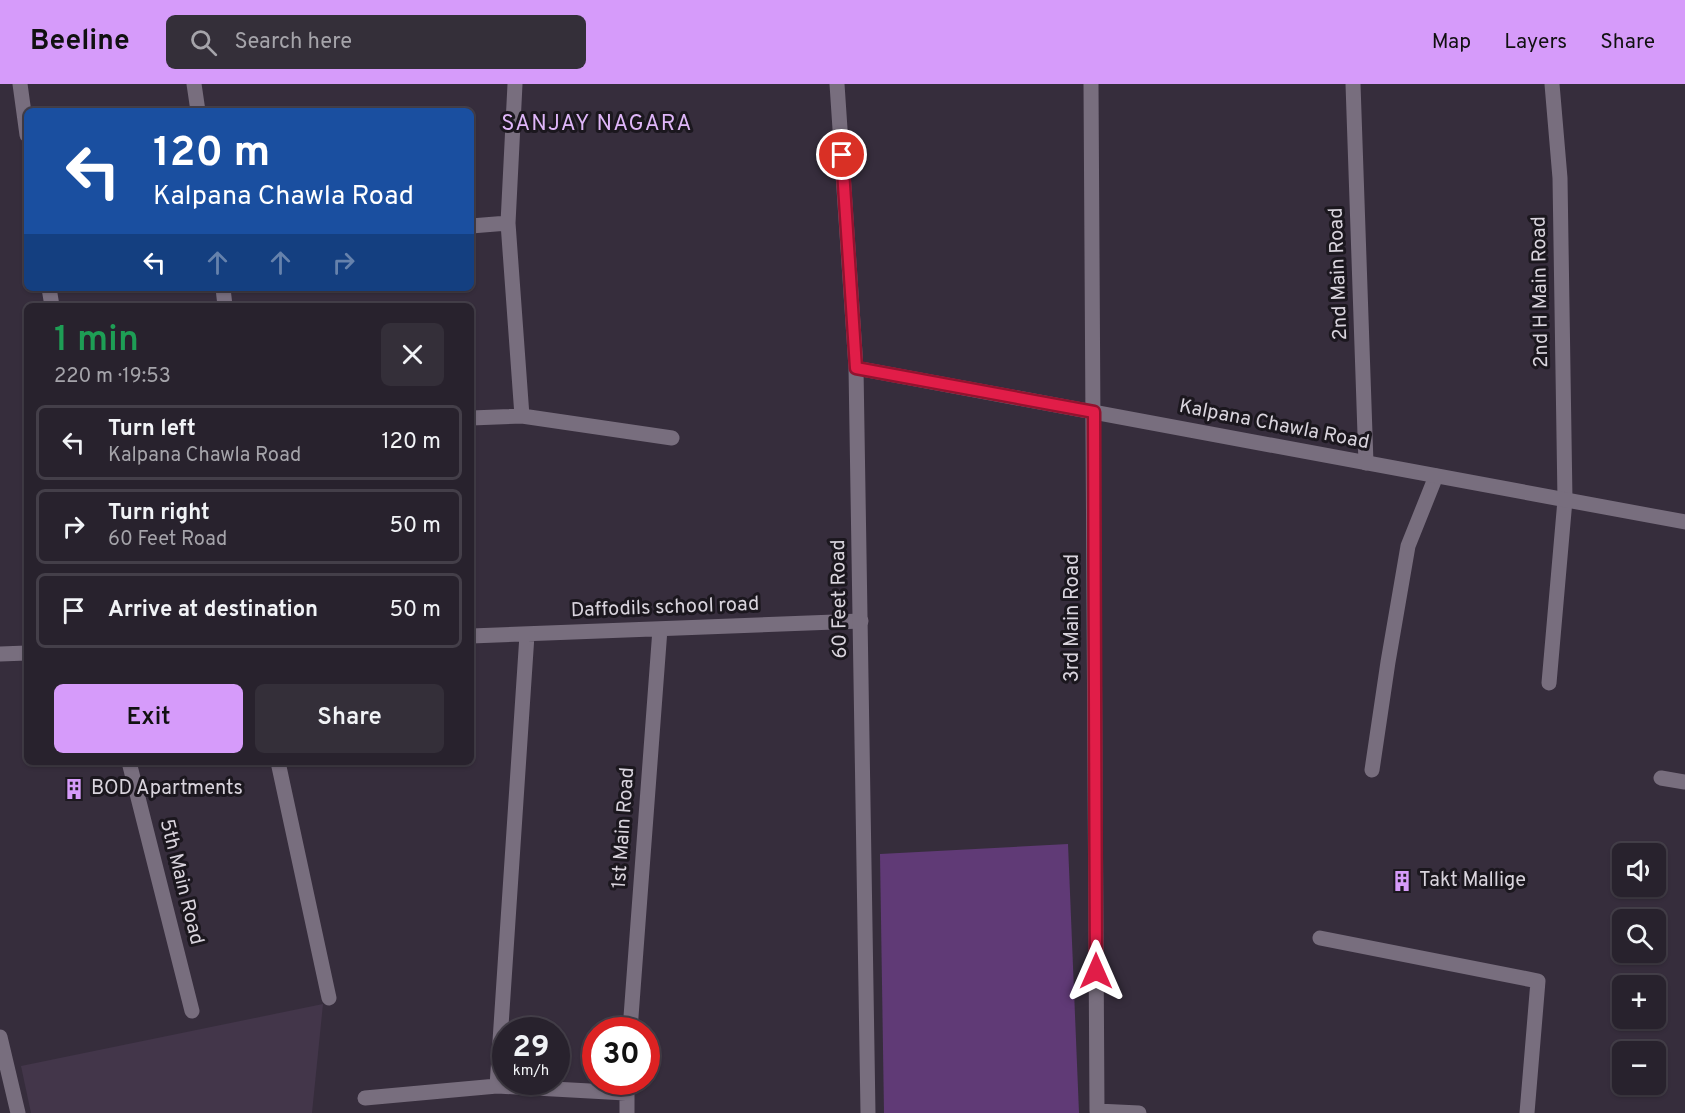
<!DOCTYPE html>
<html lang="en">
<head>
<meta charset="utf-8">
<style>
	:root { --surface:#28222d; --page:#342f39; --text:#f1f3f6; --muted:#a5a4aa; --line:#443f49; --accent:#d69bfa }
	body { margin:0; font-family:Overpass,sans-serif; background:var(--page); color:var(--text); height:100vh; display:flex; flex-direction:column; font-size:22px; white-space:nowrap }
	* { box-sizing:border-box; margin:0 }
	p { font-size:20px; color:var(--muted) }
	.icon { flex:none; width:33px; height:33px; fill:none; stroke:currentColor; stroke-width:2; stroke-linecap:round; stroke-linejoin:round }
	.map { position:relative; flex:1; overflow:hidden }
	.drawer { position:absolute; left:24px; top:219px; width:450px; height:462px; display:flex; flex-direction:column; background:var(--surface); border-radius:9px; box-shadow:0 2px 4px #0004,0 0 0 2px var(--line) }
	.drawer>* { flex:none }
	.hud { position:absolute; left:24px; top:24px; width:450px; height:183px; border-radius:9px; box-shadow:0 2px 4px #0004,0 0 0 2px var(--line); background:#1a4fa0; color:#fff; overflow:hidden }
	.buttons { position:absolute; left:1612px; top:759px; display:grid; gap:12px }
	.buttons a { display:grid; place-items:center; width:54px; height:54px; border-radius:9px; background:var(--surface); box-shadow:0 2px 4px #0004,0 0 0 2px var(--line); font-size:30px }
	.speed { position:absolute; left:492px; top:933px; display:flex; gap:12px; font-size:30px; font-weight:700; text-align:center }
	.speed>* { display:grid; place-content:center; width:78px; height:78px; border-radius:50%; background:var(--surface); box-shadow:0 2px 4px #0004,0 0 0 2px var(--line); line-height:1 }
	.speed small { font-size:15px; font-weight:400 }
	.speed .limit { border:9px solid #d22; background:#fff; color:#111 }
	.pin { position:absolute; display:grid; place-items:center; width:51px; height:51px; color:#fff; margin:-26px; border:3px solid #fff; border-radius:50%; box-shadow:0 2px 6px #0007 }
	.me { position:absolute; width:66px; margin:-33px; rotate:0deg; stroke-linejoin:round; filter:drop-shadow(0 0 4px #0008) }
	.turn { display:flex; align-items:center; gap:21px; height:126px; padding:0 30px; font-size:27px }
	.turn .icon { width:78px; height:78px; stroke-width:2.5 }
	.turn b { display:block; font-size:42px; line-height:51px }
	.lanes { display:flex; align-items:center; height:57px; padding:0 30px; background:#0003; justify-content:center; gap:30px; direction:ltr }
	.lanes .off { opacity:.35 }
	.round { display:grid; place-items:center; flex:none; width:63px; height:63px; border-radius:9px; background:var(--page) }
	.head { display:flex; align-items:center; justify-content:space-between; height:102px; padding:0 30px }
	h1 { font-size:36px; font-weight:600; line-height:45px; color:#1e9e55 }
	.cta { display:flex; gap:12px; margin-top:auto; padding:12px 30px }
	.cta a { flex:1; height:69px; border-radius:9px; background:var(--accent); color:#111; font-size:24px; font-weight:600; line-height:69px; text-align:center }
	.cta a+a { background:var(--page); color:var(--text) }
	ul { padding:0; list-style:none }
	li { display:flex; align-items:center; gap:18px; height:75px; margin:0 12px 9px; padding:0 18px; border:3px solid var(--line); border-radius:9px }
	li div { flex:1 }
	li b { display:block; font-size:22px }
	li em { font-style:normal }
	header { display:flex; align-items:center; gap:36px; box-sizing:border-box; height:84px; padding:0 30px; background:var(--accent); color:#111 }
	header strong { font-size:28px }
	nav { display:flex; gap:33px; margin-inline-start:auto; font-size:21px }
	.search { width:420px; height:54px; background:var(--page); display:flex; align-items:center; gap:15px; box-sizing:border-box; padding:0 21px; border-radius:9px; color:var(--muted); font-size:22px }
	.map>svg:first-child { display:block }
</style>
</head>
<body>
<header>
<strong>Beeline</strong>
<div class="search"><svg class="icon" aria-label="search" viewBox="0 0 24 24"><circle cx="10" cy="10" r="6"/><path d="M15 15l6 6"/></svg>Search here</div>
<nav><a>Map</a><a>Layers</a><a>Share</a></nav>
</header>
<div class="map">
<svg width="1685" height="1029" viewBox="0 0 1685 1029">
	<rect width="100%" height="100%" fill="#362d3c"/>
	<path fill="#43364a" d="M323,920L312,1029H31L21,982Z"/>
	<path fill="#603a76" d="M1068,760L1079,1029H884L880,770Z"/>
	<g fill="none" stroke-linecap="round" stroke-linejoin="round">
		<path stroke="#786e7e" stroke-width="15" d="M1549,599L1565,416
			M1372,686L1388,578L1408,462L1436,392"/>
		<path stroke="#786e7e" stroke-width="15" d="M20,0L27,51
			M194,0L198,27
			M515,0L508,139L522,332
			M1091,0L1097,1027L1139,1029
			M1353,0L1366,379
			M1552,0L1560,94L1565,416
			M471,142L508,139
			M49,204L52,222
			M223,204L225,222
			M471,334L522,332L672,354
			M471,552L861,537
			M0,570L27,569
			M129,678L192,927
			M278,678L329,914
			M1661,694L1685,698
			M1320,854L1538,897L1527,1029
			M630,946L660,545
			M0,953L18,1029
			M627,998V1029
			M497,1002L527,551
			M365,1014L497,1002L626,1009"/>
		<path stroke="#786e7e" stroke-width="15" d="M837,0L856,284L868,1029
			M856,284L1685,438"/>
	</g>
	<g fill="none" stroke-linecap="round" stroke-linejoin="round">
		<defs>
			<path id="route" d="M842,71L856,284L1094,328L1096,887"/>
		</defs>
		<use href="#route" stroke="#92132f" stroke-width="15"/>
		<use href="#route" stroke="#e11d48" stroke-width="10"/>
	</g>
	<defs>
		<symbol id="building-bare" viewBox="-9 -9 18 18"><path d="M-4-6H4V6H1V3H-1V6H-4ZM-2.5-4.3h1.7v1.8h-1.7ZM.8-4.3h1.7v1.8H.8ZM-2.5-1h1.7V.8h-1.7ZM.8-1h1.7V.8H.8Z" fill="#d69bfa" stroke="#1b171e" stroke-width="2.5" paint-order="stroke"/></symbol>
	</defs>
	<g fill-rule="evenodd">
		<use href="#building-bare" x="59" y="690" width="30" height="30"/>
		<use href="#building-bare" x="1387" y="782" width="30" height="30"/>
	</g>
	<g text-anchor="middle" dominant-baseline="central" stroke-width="6" stroke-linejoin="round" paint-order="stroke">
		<g font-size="20" fill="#d9d4dd" stroke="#1b171e">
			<text transform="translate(1339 190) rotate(-92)">2nd Main Road</text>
			<text transform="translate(1541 208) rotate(-91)">2nd H Main Road</text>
			<text transform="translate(1274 341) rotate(11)">Kalpana Chawla Road</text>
			<text transform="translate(840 515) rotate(-91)">60 Feet Road</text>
			<text transform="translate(665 524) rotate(-2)">Daffodils school road</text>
			<text transform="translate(1073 534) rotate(-90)">3rd Main Road</text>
			<text transform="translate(624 744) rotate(-86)">1st Main Road</text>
			<text transform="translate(181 798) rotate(76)">5th Main Road</text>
		</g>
		<g font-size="20" fill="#d9d4dd" stroke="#1b171e" text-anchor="start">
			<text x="91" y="705">BOD Apartments</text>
			<text x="1419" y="797">Takt Mallige</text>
		</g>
		<g font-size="22" letter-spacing="1.5" fill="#dfb6f9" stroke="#1b171e">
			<text x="597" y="40">SANJAY NAGARA</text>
		</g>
	</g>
</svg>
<div class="buttons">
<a><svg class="icon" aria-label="sound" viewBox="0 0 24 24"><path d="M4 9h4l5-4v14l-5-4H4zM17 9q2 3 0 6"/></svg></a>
<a><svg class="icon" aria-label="search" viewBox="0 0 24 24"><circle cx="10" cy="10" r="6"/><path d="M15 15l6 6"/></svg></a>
<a>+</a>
<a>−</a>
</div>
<div class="speed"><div>29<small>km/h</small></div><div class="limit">30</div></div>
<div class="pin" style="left:842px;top:71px;background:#d93025"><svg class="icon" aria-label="arrive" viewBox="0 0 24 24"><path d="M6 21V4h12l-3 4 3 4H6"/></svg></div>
<svg class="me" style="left:1096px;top:887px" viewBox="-20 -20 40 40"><path d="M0-17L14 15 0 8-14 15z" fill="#e11d48" stroke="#fff" stroke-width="4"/></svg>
<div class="hud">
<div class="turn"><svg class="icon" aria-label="left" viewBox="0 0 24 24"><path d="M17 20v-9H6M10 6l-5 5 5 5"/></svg><div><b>120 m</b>Kalpana Chawla Road</div></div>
<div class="lanes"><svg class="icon" aria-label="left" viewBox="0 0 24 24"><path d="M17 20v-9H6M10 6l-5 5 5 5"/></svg><svg class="icon off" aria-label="ahead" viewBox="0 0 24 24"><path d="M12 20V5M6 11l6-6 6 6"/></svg><svg class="icon off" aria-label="ahead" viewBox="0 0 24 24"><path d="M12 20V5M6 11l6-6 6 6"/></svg><svg class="icon off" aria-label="right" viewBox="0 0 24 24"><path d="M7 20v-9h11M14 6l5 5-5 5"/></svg></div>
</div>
<section class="drawer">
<div class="head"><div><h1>1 min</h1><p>220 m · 19:53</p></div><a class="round"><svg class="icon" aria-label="close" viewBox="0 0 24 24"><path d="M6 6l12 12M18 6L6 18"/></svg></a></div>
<ul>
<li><svg class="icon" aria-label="left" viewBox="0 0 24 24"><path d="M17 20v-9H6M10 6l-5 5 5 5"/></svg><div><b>Turn left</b><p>Kalpana Chawla Road</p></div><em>120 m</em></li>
<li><svg class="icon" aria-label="right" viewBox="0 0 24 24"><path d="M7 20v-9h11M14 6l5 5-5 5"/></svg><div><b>Turn right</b><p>60 Feet Road</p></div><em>50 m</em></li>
<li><svg class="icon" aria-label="arrive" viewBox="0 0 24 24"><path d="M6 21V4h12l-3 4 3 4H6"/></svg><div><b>Arrive at destination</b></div><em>50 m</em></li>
</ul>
<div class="cta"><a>Exit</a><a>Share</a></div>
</section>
</div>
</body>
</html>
